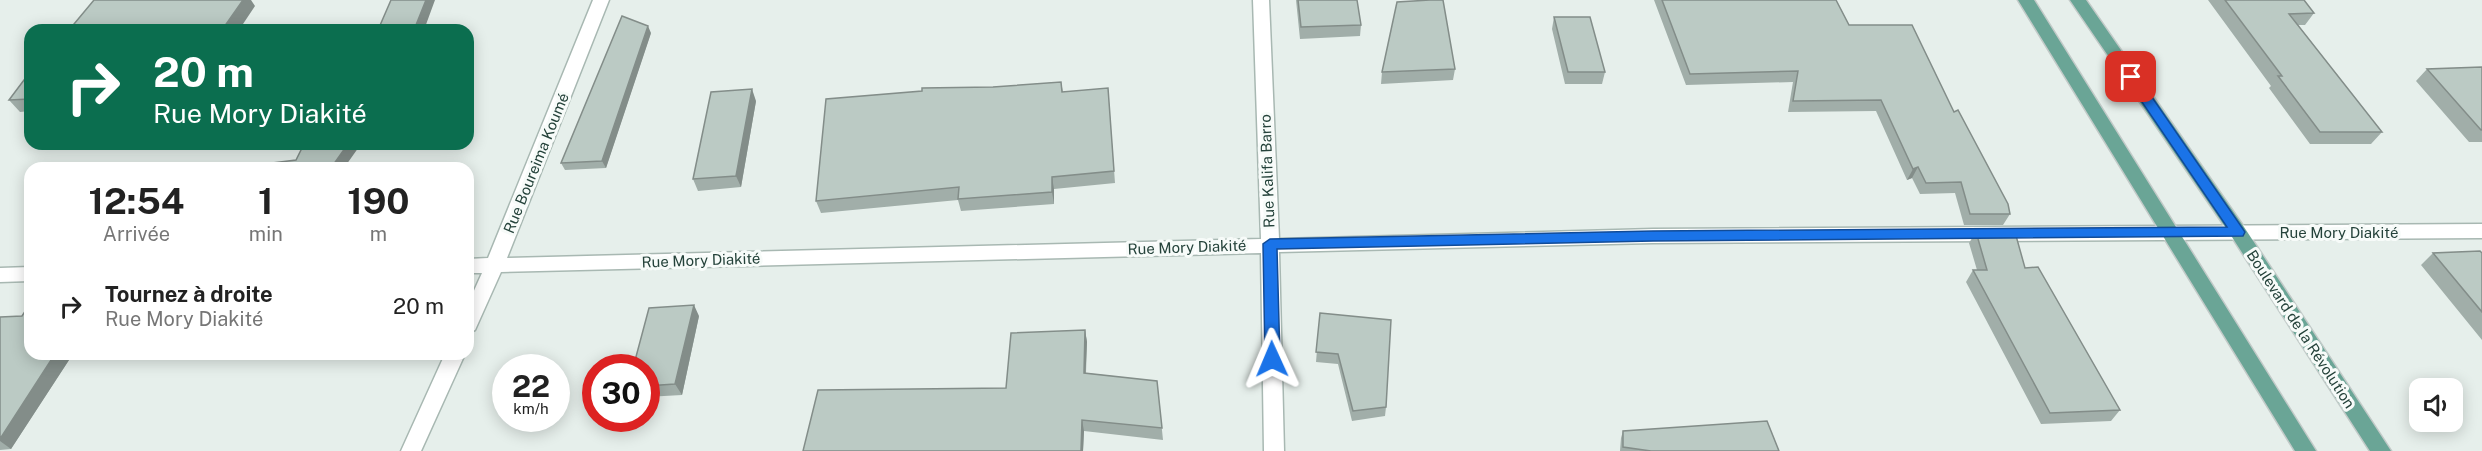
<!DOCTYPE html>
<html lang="fr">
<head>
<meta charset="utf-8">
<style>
	:root { --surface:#fff; --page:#f2f2f2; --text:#222; --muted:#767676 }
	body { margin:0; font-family:"Public Sans",sans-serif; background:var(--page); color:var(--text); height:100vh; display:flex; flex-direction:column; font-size:22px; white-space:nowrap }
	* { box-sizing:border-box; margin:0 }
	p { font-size:20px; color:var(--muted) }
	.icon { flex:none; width:33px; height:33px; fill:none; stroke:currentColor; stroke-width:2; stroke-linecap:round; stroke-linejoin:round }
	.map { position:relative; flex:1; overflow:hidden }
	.side { position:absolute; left:24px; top:162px; width:450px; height:198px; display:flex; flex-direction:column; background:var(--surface); border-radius:18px; box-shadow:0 3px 15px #0003 }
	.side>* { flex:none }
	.guide { position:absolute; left:24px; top:24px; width:450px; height:126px; border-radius:18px; box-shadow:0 3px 15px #0003; background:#0b6e4f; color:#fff; overflow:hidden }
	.fabs { position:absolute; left:2409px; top:378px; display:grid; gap:12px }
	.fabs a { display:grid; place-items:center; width:54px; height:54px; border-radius:12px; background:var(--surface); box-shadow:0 3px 15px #0003; font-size:30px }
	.speed { position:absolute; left:492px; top:354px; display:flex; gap:12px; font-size:30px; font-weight:700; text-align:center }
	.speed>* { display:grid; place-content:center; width:78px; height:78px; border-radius:50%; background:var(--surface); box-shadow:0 3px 15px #0003; line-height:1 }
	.speed small { font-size:15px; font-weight:400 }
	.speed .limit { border:9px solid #d22; background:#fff; color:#111 }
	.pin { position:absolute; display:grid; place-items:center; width:51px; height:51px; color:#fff; margin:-26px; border-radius:12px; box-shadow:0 3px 9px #0006 }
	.me { position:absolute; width:66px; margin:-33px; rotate:359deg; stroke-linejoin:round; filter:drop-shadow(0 0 4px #0008) }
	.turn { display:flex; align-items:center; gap:21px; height:126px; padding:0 30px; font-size:27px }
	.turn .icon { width:78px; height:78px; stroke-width:2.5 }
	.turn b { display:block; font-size:42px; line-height:51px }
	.eta { display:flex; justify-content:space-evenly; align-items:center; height:102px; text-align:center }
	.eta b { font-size:36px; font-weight:700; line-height:42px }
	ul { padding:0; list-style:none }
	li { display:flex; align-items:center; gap:18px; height:84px; padding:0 30px }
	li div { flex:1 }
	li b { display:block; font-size:22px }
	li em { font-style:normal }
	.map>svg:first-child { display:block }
</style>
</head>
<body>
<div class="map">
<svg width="2482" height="451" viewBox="0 0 2482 451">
	<rect width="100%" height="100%" fill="#e6efeb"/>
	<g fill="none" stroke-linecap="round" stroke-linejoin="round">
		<defs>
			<path id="minor" d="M593,0H609L507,258L1261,239L1253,0H1269L1279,239L1653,229L2482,224V238L1653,243L1279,252L1284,451H1264L1261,253L501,272L475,330L468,333V304L482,273H468V259L488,258Z
				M30,267V281L0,282V268Z
				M445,354H465L421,451H401Z"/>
			<path id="major" d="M2018,0H2034L2316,451H2295Z
				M2070,0H2086L2244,227L2391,451H2370L2232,237Z"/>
		</defs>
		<use href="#minor" stroke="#a8b8b2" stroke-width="3"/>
		<use href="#major" stroke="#c2cac8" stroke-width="3"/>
		<use href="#minor" fill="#fff" fill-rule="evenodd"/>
		<use href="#major" fill="#6aa596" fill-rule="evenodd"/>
	</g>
	<path fill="#a1aea9" d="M1296,0H1357L1361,25L1360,36L1300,39Z
		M1654,0H1836L1849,25L1954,112L2010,214L2003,225H1964L1955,193L1920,194L1912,178L1907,180L1876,111L1788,112L1793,82L1686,85Z
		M2208,0H2304L2314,13L2305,25H2298L2382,132L2371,144H2310L2269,88L2271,86Z
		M1554,17L1605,72L1602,84H1565L1552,29Z
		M651,33L606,168L565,170L561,163Z
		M2482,67V142H2469L2416,81L2427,69Z
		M1455,69L1453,80L1381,84L1382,72Z
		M30,72V111L20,112L9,100Z
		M1061,82L1063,92L1108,88L1115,183L1054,189V204L961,211L958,200L821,213L816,201L993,87Z
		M756,101L741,187L698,191L693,179Z
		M1976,232L2025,268L2120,410L2111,421L2041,424L1966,282L1973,270H1977L1969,243Z
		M2433,253H2482V340L2421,265Z
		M1320,313L1386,407L1385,416L1352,421L1338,364L1316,362Z
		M699,316L682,395L646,397V368Z
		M0,317L30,354H171L69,360L11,449L0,450Z
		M1085,330L1087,342L1086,373L1157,381L1163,440L1084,431L1083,451H803L1006,388Z
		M1623,431L1779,451H1620L1621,438Z"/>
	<path fill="#838d89" d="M243,0H251L255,6L239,30H222Z
		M426,0H435L424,30H414Z
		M648,26L651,33L606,168L602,161Z
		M752,89L756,101L741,187L736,176Z
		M348,144H361L344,168H331Z
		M1918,167L1912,178L1907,180L1913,169Z
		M1052,177L1054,189V204L1052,192Z
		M694,305L699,316L682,395L675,384Z
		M1085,330L1087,342L1085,384L1084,373Z
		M55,354H62L69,360L11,449L0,441V439Z
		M1082,420L1084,431L1083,451H1081Z"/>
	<path fill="#bbcac4" stroke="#838d89" stroke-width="1.5" d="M94,0H243L222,30H69Z
		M391,0H426L414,30H378Z
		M1298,0H1357L1361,25L1301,27Z
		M1430,0H1443L1455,69L1382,72L1397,2Z
		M1662,0H1836L1849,25H1912L1954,112L1958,110L2008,204L2010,214H1970L1961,182L1926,183L1918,167L1913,169L1881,100L1793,101L1798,71L1690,74Z
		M2225,0H2304L2314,13L2289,14L2382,132H2320L2278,76H2282Z
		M622,16L648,26L602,161L561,163Z
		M1554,17H1590L1605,72H1568Z
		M2482,67V130H2481L2427,69Z
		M30,72V99L9,100Z
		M1061,82L1062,92L1108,88L1114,171L1052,177V192L958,199L959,187L816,201L826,99L922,91V88L993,87Z
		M752,89L736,176L693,179L711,92Z
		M304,144H348L331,168H231L296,160Z
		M456,165L455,168H429Z
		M1976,232H2015L2025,268L2038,267L2120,410L2050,413L1973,270H1987Z
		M2480,251L2482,253V312L2433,253Z
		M30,304V354H55L0,439V317L22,316Z
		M694,305L675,384L646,386V368H633L649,308Z
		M1320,313L1391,320L1386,407L1353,411L1338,354L1316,352Z
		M1085,330L1084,373L1157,381L1162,428L1082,420L1081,451H803L818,390L1006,388L1011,333Z
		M1767,421L1779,451H1651L1623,447V431Z"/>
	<path fill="#1a73e8" stroke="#114b97" stroke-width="1.5" d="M2131,73L2136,74L2243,229L2245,232L2243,236L1653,241L1277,249L1280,359L1277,363H1267L1265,359L1263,244L1270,239L1653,231L2227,227L2127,80L2125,77Z"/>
	<g text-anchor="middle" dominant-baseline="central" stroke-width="6" stroke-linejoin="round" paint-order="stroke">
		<g font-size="15" fill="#24423a" stroke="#f7fbf9">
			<text transform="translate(536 163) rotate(-68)">Rue Boureima Koumé</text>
			<text transform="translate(1267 171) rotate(-92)">Rue Kalifa Barro</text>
			<text x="2339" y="232">Rue Mory Diakité</text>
			<text transform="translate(1187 247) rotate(-2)">Rue Mory Diakité</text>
			<text transform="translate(701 260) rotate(-2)">Rue Mory Diakité</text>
			<text transform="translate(2301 329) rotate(57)">Boulevard de la Révolution</text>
		</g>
	</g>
</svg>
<div class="fabs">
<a><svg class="icon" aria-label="sound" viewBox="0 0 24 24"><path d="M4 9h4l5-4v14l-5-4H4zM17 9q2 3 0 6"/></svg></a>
</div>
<div class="speed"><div>22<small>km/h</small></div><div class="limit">30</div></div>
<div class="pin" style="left:2131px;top:77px;background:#d93025"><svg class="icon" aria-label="arrive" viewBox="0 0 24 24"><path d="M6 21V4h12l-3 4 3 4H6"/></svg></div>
<svg class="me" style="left:1272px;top:359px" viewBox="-20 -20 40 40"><path d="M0-17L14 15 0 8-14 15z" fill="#1a73e8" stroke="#fff" stroke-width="4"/></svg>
<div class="guide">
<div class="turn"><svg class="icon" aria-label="right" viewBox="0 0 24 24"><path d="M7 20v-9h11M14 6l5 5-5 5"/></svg><div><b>20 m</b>Rue Mory Diakité</div></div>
</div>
<section class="side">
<div class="eta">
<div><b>12:54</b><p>Arrivée</p></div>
<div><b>1</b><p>min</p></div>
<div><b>190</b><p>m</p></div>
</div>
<ul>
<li><svg class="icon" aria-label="right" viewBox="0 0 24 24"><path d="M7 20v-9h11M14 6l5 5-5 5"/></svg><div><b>Tournez à droite</b><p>Rue Mory Diakité</p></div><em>20 m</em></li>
</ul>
</section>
</div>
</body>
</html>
